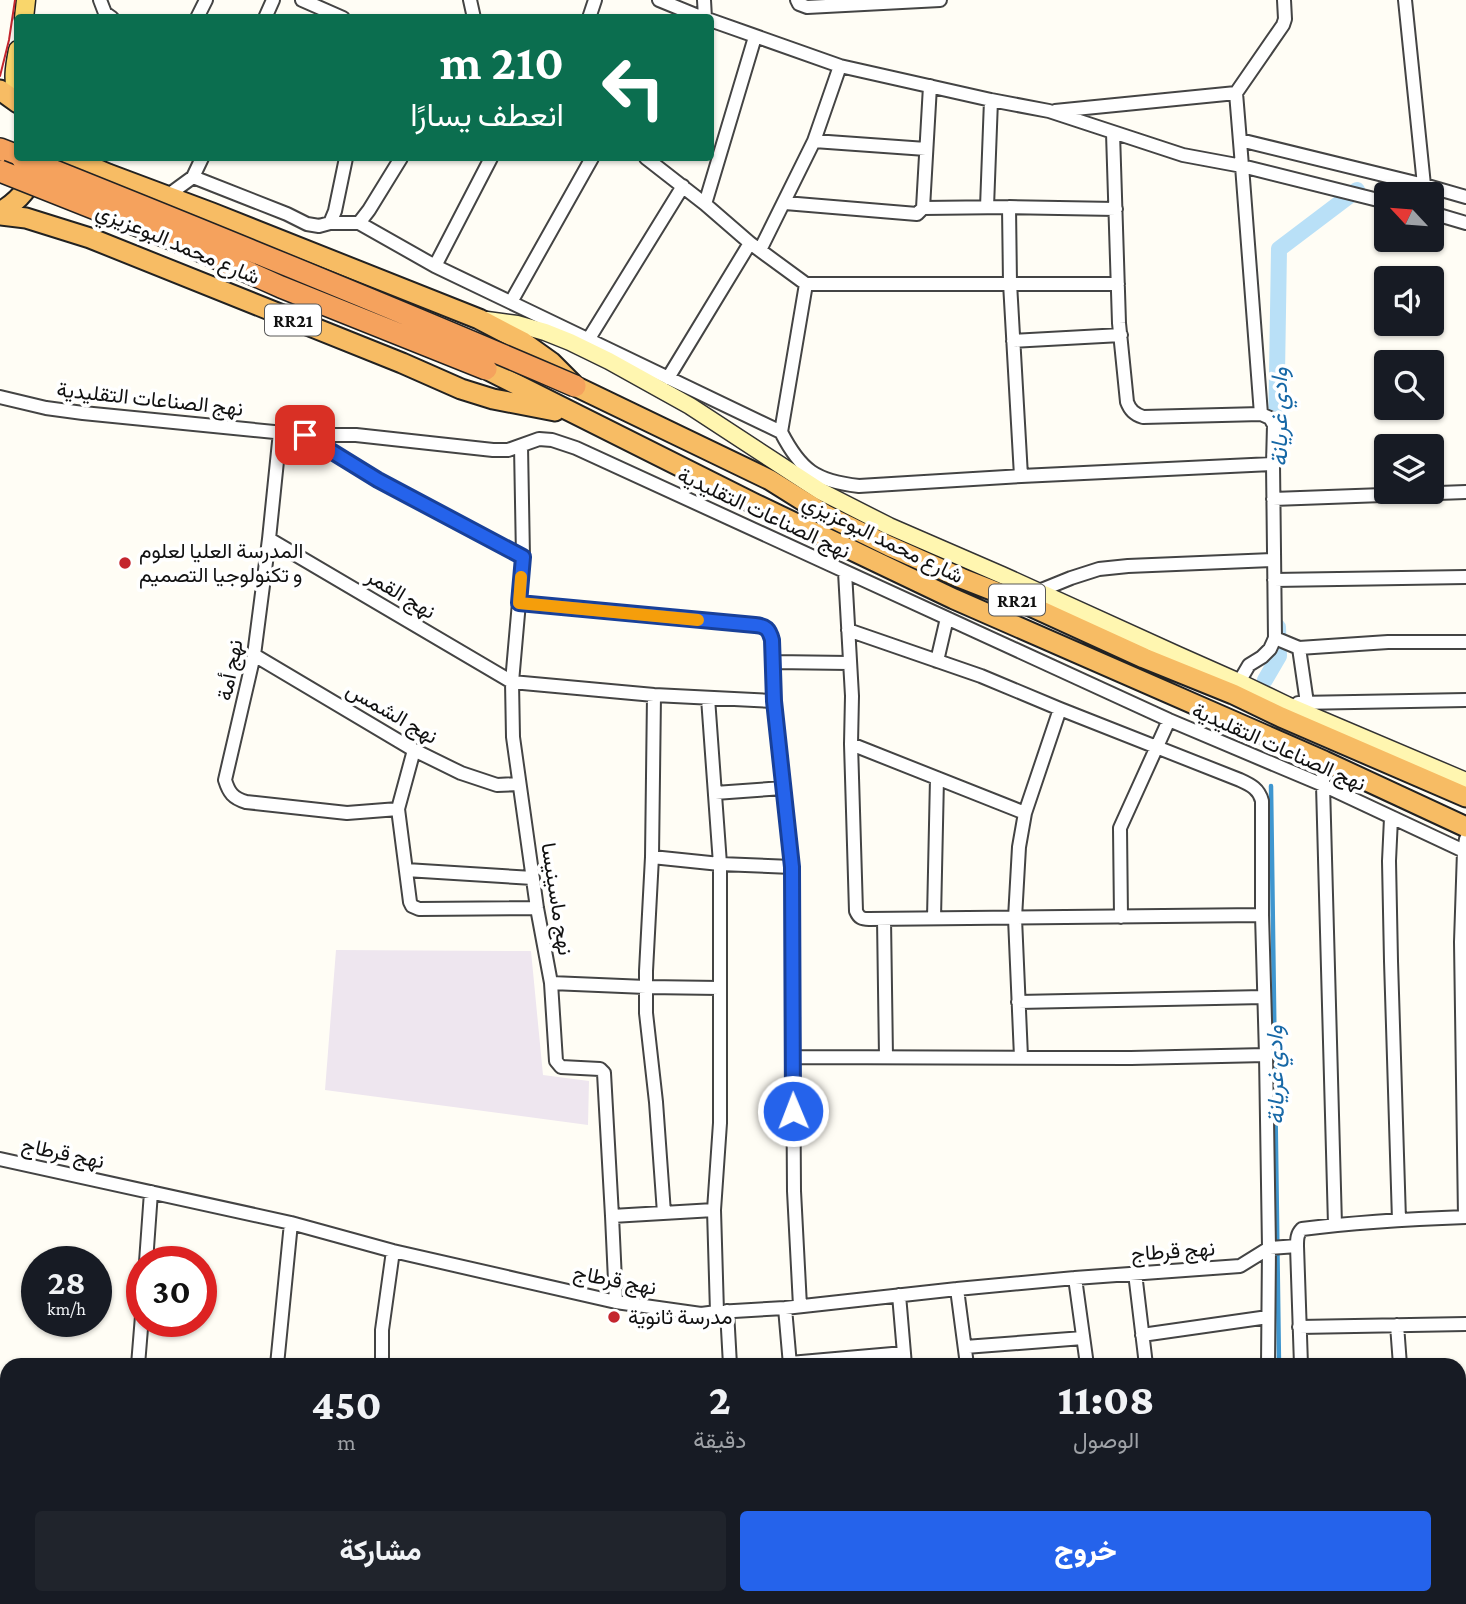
<!DOCTYPE html>
<html lang="ar">
<head>
<meta charset="utf-8">
<style>
	:root { --surface:#171b24; --page:#20242c; --text:#f1f3f6; --muted:#9ea1a6; --accent:#2563eb }
	body { margin:0; font-family:"Crimson Pro",Vazirmatn,serif; background:var(--page); color:var(--text); direction:rtl; height:100vh; display:flex; flex-direction:column; font-size:26px; white-space:nowrap }
	* { box-sizing:border-box; margin:0 }
	p { font-size:23px; color:var(--muted) }
	.icon { flex:none; width:38px; height:38px; fill:none; stroke:currentColor; stroke-width:2; stroke-linecap:round; stroke-linejoin:round }
	.map { position:relative; flex:1; overflow:hidden; direction:ltr }
	.details { position:absolute; left:0px; top:1358px; width:1466px; height:247px; display:flex; flex-direction:column; background:var(--surface); border-radius:21px 21px 0 0; box-shadow:0 2px 5px #0004; direction:rtl }
	.details>* { flex:none }
	.top-card { position:absolute; left:14px; top:14px; width:700px; height:147px; border-radius:7px; box-shadow:0 2px 5px #0004; direction:rtl; background:#0b6e4f; color:#fff; overflow:hidden }
	.needle { width:46px; rotate:296deg }
	.controls { position:absolute; left:1374px; top:182px; display:grid; gap:14px }
	.controls a { display:grid; place-items:center; width:70px; height:70px; border-radius:7px; background:var(--surface); box-shadow:0 2px 5px #0004; font-size:35px }
	.speed { position:absolute; left:21px; top:1246px; display:flex; gap:14px; font-size:35px; font-weight:700; text-align:center }
	.speed>* { display:grid; place-content:center; width:91px; height:91px; border-radius:50%; background:var(--surface); box-shadow:0 2px 5px #0004; line-height:1 }
	.speed small { font-size:18px; font-weight:400 }
	.speed .limit { border:10px solid #d22; background:#fff; color:#111 }
	.pin { position:absolute; display:grid; place-items:center; width:60px; height:60px; color:#fff; margin:-30px; border-radius:14px; box-shadow:0 4px 10px #0006 }
	.me { position:absolute; width:77px; margin:-38px; rotate:359deg; stroke-linejoin:round; filter:drop-shadow(0 0 5px #0008) }
	.turn { display:flex; align-items:center; gap:24px; height:147px; padding:0 35px; font-size:32px }
	.turn .icon { width:91px; height:91px; stroke-width:2.5 }
	.turn b { display:block; font-size:49px; line-height:60px }
	.eta { display:flex; justify-content:space-evenly; align-items:center; height:119px; text-align:center }
	.eta b { font-size:42px; font-weight:800; line-height:49px }
	.button { display:flex; gap:14px; margin-top:auto; padding:14px 35px }
	.button a { flex:1; height:80px; border-radius:7px; background:var(--accent); color:#fff; font-size:28px; font-weight:800; line-height:80px; text-align:center }
	.button a+a { background:var(--page); color:var(--text) }
	.map>svg:first-child { display:block }
</style>
</head>
<body>
<div class="map">
<svg width="1466" height="1604" viewBox="0 0 1466 1604">
	<rect width="100%" height="100%" fill="#fffdf5"/>
	<path fill="#eee6ef" d="M336,950L531,951L543,1075L589,1081L588,1125L325,1090Z"/>
	<path fill="#e6f2cf" d="M473,1598H586L588,1604H475Z"/>
	<g fill="none" stroke-linecap="round" stroke-linejoin="round">
		<path stroke="#3f96cf" stroke-width="4.5" d="M1271,786L1279,1365
			M1281,1604V1598"/>
		<path stroke="#b9e0f7" stroke-width="16" d="M1276,436L1279,249L1357,190
			M1265,680L1279,656L1278,627"/>
		<defs>
			<path id="minor" d="M100,0L105,13L112,18
				M302,0L343,18
				M470,0L474,18
				M659,0L703,18
				M704,0L705,18
				M797,0L799,4L807,7L940,0
				M1284,0L1285,19L1283,25L1236,93L1242,166L1386,202
				M1405,0L1424,185L1423,194
				M197,18L206,0
				M265,18L273,0
				M589,18L595,0
				M710,20L840,66L991,100L1049,111L1183,155L1242,166L1261,414L1143,417C1134,414 1130,410 1127,402L1119,323L1113,133
				M1055,111L1236,93
				M1240,140L1424,185L1466,197
				M814,141L926,149
				M646,158L705,204L750,243L806,284L781,432
				M193,177L287,214L307,224L319,226L330,223L335,211L346,158
				M167,196L193,177L202,158
				M785,203L917,214L923,208L930,86
				M705,204L755,37
				M987,207L991,100
				M1009,207L1010,283L1021,476
				M923,208L1009,207L1116,209
				M1432,213L1466,223
				M330,223H359L369,210L401,158
				M359,223L435,266L781,432C801,471 816,481 859,486L1021,476L1273,464L1274,425L1270,418L1261,414
				M760,250L814,141L840,66
				M435,266L491,158
				M806,284H1118
				M511,302L592,158
				M588,340L683,186
				M1013,341L1121,335
				M668,378L750,243
				M0,397L46,408L83,413L305,435H356L493,450H508L539,439L552,440L576,448L1169,720L1323,785L1466,852
				M280,432L269,539L254,655L225,780C229,793 233,798 246,802L347,813L398,809L414,750
				M305,435L378,480L523,557
				M521,446L523,557L512,682L513,737L537,908L551,983L556,1061L561,1067L600,1069L604,1073L612,1216L714,1210
				M1273,499L1466,492
				M269,539L512,682L654,695L774,701
				M845,572L852,696L851,744L856,911C859,918 862,919 869,919L1262,915
				M1274,580L1466,577
				M1034,593L1071,578L1099,569L1128,566L1274,560
				M519,603L755,625C766,626 769,629 772,640L774,701L792,867L794,1191L800,1306
				M1275,638L1299,648
				M254,655L414,750L461,773L497,785L518,784
				M937,661L947,618
				M773,662L849,663
				M1239,682L1249,665L1262,657L1270,649L1275,638L1273,464
				M654,695L652,857L720,864V1123L714,1210L717,1312
				M708,698L720,864L792,867
				M1298,703L1466,700
				M1307,703L1299,648L1388,642H1466
				M851,744L1025,813
				M1324,761L1323,785L1335,1225
				M715,793L783,788
				M398,809L410,902L412,906L419,909L537,908
				M1391,818L1389,861L1391,961L1399,1220
				M652,857L646,971V1013L656,1102L664,1213
				M406,870L533,878
				M1121,917L1120,828L1169,720
				M934,918L937,778
				M884,919L886,1057
				M551,983L646,987L720,988
				M1018,1002L1264,997
				M1266,1055L1269,1248L1268,1365
				M792,1057L1131,1058L1266,1055L1262,915V801C1259,789 1251,785 1240,780L1060,709L981,676L848,630
				M1021,1057L1015,918L1019,847L1025,813L1060,709
				M0,1159L291,1223L393,1251L616,1302L701,1314L717,1312L785,1308L957,1289L1075,1278L1240,1266L1269,1248L1297,1246
				M612,1216L616,1302
				M1465,1217L1461,942L1464,851L1466,839
				M146,1262L151,1192
				M1135,1273L1146,1365
				M1075,1278L1087,1365
				M957,1289L967,1365
				M899,1295L905,1365
				M785,1308L790,1365
				M727,1311L730,1365
				M1397,1325L1400,1365
				M1299,1327L1466,1324
				M1142,1335L1268,1317
				M965,1347L1083,1338
				M790,1363L904,1353
				M138,1365L142,1316
				M277,1365L291,1223
				M382,1365V1330L393,1251
				M1301,1365L1297,1246C1297,1239 1297,1234 1302,1229C1357,1222 1411,1219 1466,1217
				M0,1399H7
				M1460,1563L1466,1562
				M0,1596H7
				M81,1598L115,1604
				M442,1598L444,1604
				M749,1598L750,1604
				M897,1598L900,1604
				M1107,1598V1604
				M1164,1598V1604
				M1393,1598V1604
				M783,1604L794,1598
				M921,1604L932,1598
				M1247,1604L1253,1598
				M1292,1604L1296,1598"/>
			<path id="secondary" d="M487,320L517,324L545,332L570,342L609,361L690,406L820,491L889,526L1002,575L1178,655L1239,682L1287,705L1466,781"/>
			<path id="primary" d="M24,18L26,0
				M18,50C15,66 12,81 18,96"/>
			<path id="trunk" d="M0,90L18,103
				M71,158L108,174L212,213L479,319L523,342L551,362L575,386L770,480L826,515L889,546L961,578L1017,600L1144,658L1233,694L1281,717L1466,797
				M0,212C17,202 31,188 35,168
				M0,215L26,218L90,238L402,363L461,389L493,399L555,411
				M486,369L755,504L954,599L1324,761L1466,827"/>
			<path id="motorway" d="M0,149L18,156"/>
		</defs>
		<use href="#minor" stroke="#444" stroke-width="16"/>
		<use href="#secondary" stroke="#333" stroke-width="19"/>
		<use href="#primary" stroke="#222" stroke-width="21"/>
		<use href="#trunk" stroke="#222" stroke-width="23"/>
		<use href="#motorway" stroke="#222" stroke-width="24"/>
		<use href="#minor" stroke="#fff" stroke-width="12"/>
		<use href="#secondary" stroke="#fff6b0" stroke-width="16"/>
		<use href="#primary" stroke="#f9d66b" stroke-width="18"/>
		<use href="#trunk" stroke="#f7bc64" stroke-width="19"/>
		<use href="#motorway" stroke="#f5a25d" stroke-width="21"/>
		<path stroke="#c4262e" stroke-width="2" d="M0,76L9,40L15,0"/>
		<defs>
			<path id="motorway-bridge" d="M22,158C207,232 392,307 575,386
				M0,171L189,246L281,287L486,369"/>
		</defs>
		<use href="#motorway-bridge" stroke="#222" stroke-width="24" stroke-linecap="butt"/>
		<use href="#motorway-bridge" stroke="#f5a25d" stroke-width="21"/>
	</g>
	<g fill="none" stroke-linecap="round" stroke-linejoin="round">
		<defs>
			<path id="route" d="M305,435L378,480L523,557L519,603L755,625C766,626 769,629 772,640L774,701L792,867L793,1111"/>
		</defs>
		<use href="#route" stroke="#184099" stroke-width="18"/>
		<use href="#route" stroke="#2563eb" stroke-width="12"/>
		<path stroke="#f59e0b" stroke-width="12" d="M521,577L519,603L698,620"/>
	</g>
	<g fill="#c4262e" stroke="#fff" stroke-width="2.5">
		<circle cx="125" cy="563" r="7"/>
		<circle cx="614" cy="1317" r="7"/>
	</g>
	<g text-anchor="middle" dominant-baseline="central" stroke-width="7" stroke-linejoin="round" paint-order="stroke">
		<g fill="#fff" stroke="#585858" stroke-width="2">
			<rect x="265" y="304.5" width="56" height="31" rx="5"/>
			<rect x="989" y="584.5" width="56" height="31" rx="5"/>
		</g>
		<g font-size="19" font-weight="bold" fill="#111">
			<text x="293" y="320">RR21</text>
			<text x="1017" y="600">RR21</text>
		</g>
		<g font-size="21" fill="#111" stroke="#fff">
			<text transform="translate(178 244) rotate(23)">شارع محمد البوعزيزي</text>
			<text transform="translate(150 399) rotate(6)">نهج الصناعات التقليدية</text>
			<text transform="translate(764 513) rotate(25)">نهج الصناعات التقليدية</text>
			<text transform="translate(883 539) rotate(26)">شارع محمد البوعزيزي</text>
			<text transform="translate(401 594) rotate(31)">نهج القمر</text>
			<text transform="translate(230 670) rotate(-79)">نهج أمة</text>
			<text transform="translate(392 713) rotate(30)">نهج الشمس</text>
			<text transform="translate(1279 747) rotate(24)">نهج الصناعات التقليدية</text>
			<text transform="translate(557 899) rotate(81)">نهج ماسينيسا</text>
			<text transform="translate(63 1153) rotate(12)">نهج قرطاج</text>
			<text transform="translate(1173 1251) rotate(-4)">نهج قرطاج</text>
			<text transform="translate(615 1280) rotate(11)">نهج قرطاج</text>
		</g>
		<g font-size="21" fill="#111" stroke="#fff" text-anchor="start">
			<text x="139" y="551">المدرسة العليا لعلوم<tspan x="139" dy="24">و تكنولوجيا التصميم</tspan></text>
			<text x="628" y="1317">مدرسة ثانوية</text>
		</g>
		<g font-size="23" font-style="italic" fill="#1768a6" stroke="#fff">
			<text transform="translate(1279 417) rotate(-90)">وادي غريانة</text>
			<text transform="translate(1275 1075) rotate(-91)">وادي غريانة</text>
		</g>
	</g>
</svg>
<div class="controls">
<a><svg class="needle" viewBox="-14 -14 28 28"><path d="M0-13l5 13h-10z" fill="#e53935"/><path d="M0 13l5-13h-10z" fill="#9ea1a6"/></svg></a>
<a><svg class="icon" aria-label="sound" viewBox="0 0 24 24"><path d="M4 9h4l5-4v14l-5-4H4zM17 9q2 3 0 6"/></svg></a>
<a><svg class="icon" aria-label="search" viewBox="0 0 24 24"><circle cx="10" cy="10" r="6"/><path d="M15 15l6 6"/></svg></a>
<a><svg class="icon" aria-label="layers" viewBox="0 0 24 24"><path d="M12 4l9 5-9 5-9-5zM3 14l9 5 9-5"/></svg></a>
</div>
<div class="speed"><div>28<small>km/h</small></div><div class="limit">30</div></div>
<div class="pin" style="left:305px;top:435px;background:#d93025"><svg class="icon" aria-label="arrive" viewBox="0 0 24 24"><path d="M6 21V4h12l-3 4 3 4H6"/></svg></div>
<svg class="me" style="left:793px;top:1111px" viewBox="-20 -20 40 40"><circle r="17" fill="#2563eb" stroke="#fff" stroke-width="3"/><path d="M0-11L8 9 0 5-8 9z" fill="#fff"/></svg>
<div class="top-card">
<div class="turn"><svg class="icon" aria-label="left" viewBox="0 0 24 24"><path d="M17 20v-9H6M10 6l-5 5 5 5"/></svg><div><b>210 m</b>انعطف يسارًا</div></div>
</div>
<section class="details">
<div class="eta">
<div><b>11:08</b><p>الوصول</p></div>
<div><b>2</b><p>دقيقة</p></div>
<div><b>450</b><p>m</p></div>
</div>
<div class="button"><a>خروج</a><a>مشاركة</a></div>
</section>
</div>
</body>
</html>
